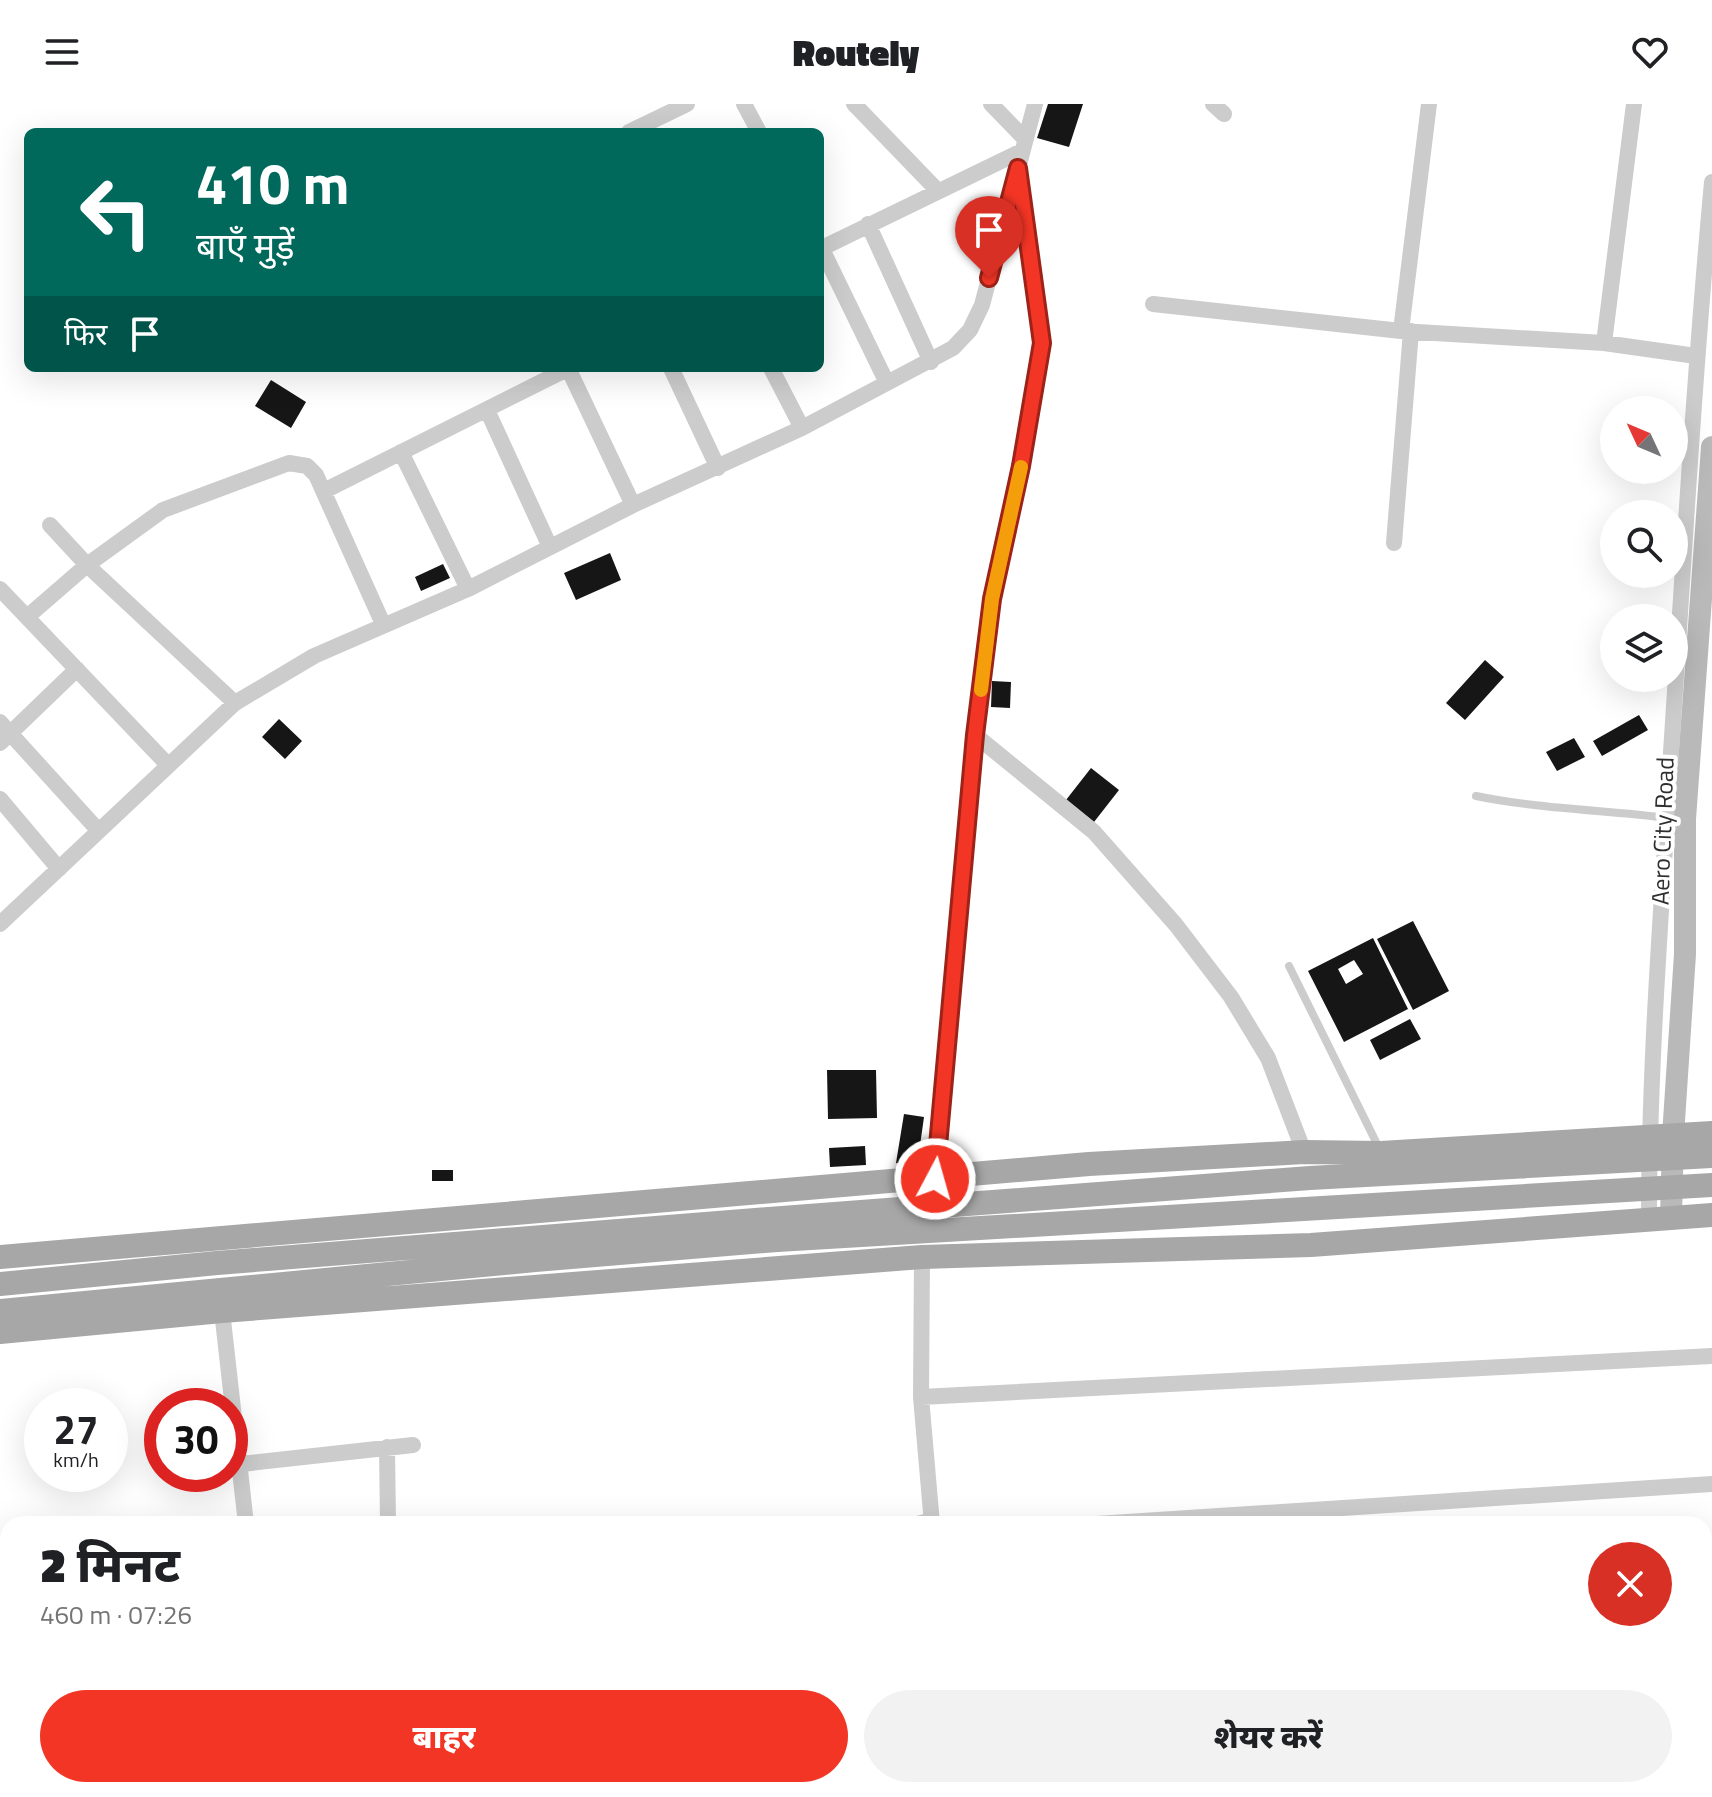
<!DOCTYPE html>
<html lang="hi">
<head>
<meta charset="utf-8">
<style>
	:root { --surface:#fff; --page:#f2f2f2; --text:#202124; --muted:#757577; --accent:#f23525 }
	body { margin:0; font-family:"Titillium Web","Noto Sans Devanagari",sans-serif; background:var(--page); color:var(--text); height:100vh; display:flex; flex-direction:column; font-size:30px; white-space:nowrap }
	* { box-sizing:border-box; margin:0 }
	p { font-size:26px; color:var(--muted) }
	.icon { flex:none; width:44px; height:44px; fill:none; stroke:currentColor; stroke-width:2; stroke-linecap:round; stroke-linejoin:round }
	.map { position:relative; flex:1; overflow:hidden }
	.sheet { position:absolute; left:0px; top:1412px; width:1712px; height:282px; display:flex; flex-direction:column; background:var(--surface); border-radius:24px 24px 0 0; box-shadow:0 8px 32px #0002 }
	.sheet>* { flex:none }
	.guide { position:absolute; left:24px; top:24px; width:800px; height:244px; border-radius:12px; box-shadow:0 8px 32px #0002; background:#00695c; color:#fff; overflow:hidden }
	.needle { width:52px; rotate:314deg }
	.tools { position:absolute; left:1600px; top:292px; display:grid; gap:16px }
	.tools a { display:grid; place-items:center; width:88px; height:88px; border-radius:50%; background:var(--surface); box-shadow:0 8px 32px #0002; font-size:40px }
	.speed { position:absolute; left:24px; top:1284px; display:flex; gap:16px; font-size:40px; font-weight:700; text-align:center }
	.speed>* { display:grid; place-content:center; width:104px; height:104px; border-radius:50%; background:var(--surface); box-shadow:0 8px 32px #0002; line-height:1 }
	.speed small { font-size:20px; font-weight:400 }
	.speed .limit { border:12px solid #d22; background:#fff; color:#111 }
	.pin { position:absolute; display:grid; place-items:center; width:68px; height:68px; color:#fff; margin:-82px -34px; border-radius:50% 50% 50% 0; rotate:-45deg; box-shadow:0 0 8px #0007 }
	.pin .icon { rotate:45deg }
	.me { position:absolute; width:88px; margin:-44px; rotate:6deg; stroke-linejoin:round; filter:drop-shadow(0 0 6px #0008) }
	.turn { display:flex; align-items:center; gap:28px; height:168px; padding:0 40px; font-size:36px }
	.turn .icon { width:104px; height:104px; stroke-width:2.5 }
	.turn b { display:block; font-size:56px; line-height:68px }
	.then { display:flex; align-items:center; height:76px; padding:0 40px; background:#0003; gap:16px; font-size:30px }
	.round { display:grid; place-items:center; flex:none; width:84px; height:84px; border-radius:42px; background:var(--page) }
	.headline { display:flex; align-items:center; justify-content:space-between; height:136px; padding:0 40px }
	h1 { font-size:48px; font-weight:800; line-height:60px }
	.primary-button { display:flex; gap:16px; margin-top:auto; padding:16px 40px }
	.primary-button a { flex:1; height:92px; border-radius:48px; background:var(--accent); color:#fff; font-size:32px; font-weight:800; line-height:92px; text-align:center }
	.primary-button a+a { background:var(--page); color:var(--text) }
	header { display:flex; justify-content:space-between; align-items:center; height:104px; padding:0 40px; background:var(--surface); font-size:36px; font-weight:800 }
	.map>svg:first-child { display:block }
</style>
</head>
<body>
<header><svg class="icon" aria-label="menu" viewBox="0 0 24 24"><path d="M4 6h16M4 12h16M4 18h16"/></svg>Routely<svg class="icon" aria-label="heart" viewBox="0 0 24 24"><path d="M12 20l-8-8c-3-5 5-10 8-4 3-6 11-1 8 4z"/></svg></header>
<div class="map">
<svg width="1712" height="1693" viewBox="0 0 1712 1693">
	<rect width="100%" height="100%" fill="#fff"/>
	<path fill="#161616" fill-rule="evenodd" d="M1048,0H1083L1069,43L1037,34Z
		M271,276L306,298L291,324L255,302Z
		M610,449L621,476L576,496L564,469Z
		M443,460L450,474L421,487L415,473Z
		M1485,556L1504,573L1465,616L1446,599Z
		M992,577L1011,578L1010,604L991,603Z
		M1639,611L1648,626L1602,652L1593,637Z
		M279,615L302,637L285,655L262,633Z
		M1574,634L1585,653L1557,667L1546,648Z
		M1091,664L1119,686L1094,718L1066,696Z
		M1413,817L1449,887L1413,906L1377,835Z
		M1373,834L1408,905L1344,938L1308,867ZM1354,856L1363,870L1346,880L1338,865Z
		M1410,915L1421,935L1380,956L1370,936Z
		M827,966H876L877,1014L828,1015Z
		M904,1010L924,1013L917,1063L896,1059Z
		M865,1042L866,1061L830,1063L829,1044Z
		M432,1066H453V1077H432Z"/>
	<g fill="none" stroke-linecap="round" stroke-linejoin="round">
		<path stroke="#ccc" stroke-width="8" d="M1476,692C1539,705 1605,706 1668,714
			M1289,862L1379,1044
			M902,1420L931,1412
			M446,1693L451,1686"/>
		<path stroke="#ccc" stroke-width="16" d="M744,0L759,28
			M854,0L937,86
			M991,0L1025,35
			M1213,0L1224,10
			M629,28L687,0
			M868,120L931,258
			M820,141L887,279
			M820,145L1022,47
			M1153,200L1401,227L1429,0
			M1401,227L1604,239L1696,252
			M1604,239L1634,0
			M568,264L633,401
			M671,264L718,364
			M771,264L802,324
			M487,306L550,443
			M401,348L468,485
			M324,387L569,264
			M50,421L87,461L235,599
			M1394,439L1411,227
			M0,485L168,661
			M27,513L87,461L163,406L289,359L307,362L316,371L383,520
			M0,618L97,725
			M975,631L1094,728L1176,821L1231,893L1268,954L1304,1048
			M0,639L77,565
			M0,695L59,765
			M0,820L235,599L314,552L468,485L633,401L802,324L953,244L970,226L982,201L1035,0
			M935,1075L975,631L992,495L1021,362L1042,239L1019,74
			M1649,1115C1649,964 1661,813 1670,663C1683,468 1694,273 1712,78
			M922,1153L921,1293L932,1420
			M222,1207L246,1420
			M921,1293L1712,1252
			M387,1343L388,1420
			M241,1360L413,1341
			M1096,1420L1712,1380
			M1704,1599H1712
			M1459,1686V1693
			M572,1693L573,1686
			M948,1693V1686"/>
		<path stroke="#b9b9b9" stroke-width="22" d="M1671,1114L1673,1032L1685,850V715L1712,343"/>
		<path stroke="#a7a7a7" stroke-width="24" d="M0,1153L1089,1060L1304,1048L1381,1049L1712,1029
			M0,1180L217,1159L769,1115
			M0,1207L535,1156L777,1136
			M0,1228L222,1207L922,1153L1311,1141L1712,1111"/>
		<path stroke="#a7a7a7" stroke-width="24" d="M769,1115L1310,1074L1712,1052
			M777,1136L1712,1081"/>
	</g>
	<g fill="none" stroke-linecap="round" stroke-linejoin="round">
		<defs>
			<path id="route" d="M935,1075L975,631L992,495L1021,362L1042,239L1018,64L989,174"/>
		</defs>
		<use href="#route" stroke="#9d2218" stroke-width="20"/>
		<use href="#route" stroke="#f23525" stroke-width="14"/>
		<path stroke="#f59e0b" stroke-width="14" d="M981,586L992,495L1021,363"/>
	</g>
	<g text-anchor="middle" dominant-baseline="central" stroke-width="8" stroke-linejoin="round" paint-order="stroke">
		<g font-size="24" fill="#2f2f2f" stroke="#fff">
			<text transform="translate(1662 727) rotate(-88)">Aero City Road</text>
		</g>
	</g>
</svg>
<div class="tools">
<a><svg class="needle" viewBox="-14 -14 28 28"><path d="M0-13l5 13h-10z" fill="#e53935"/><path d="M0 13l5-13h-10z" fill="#757577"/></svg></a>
<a><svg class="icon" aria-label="search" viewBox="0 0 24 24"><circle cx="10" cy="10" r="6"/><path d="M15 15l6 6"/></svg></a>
<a><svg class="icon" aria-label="layers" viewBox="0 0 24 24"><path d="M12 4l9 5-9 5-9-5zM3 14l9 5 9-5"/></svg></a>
</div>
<div class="speed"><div>27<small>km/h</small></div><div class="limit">30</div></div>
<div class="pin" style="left:989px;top:174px;background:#d93025"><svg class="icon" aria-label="arrive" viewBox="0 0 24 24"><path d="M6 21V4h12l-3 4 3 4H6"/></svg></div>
<svg class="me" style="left:935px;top:1075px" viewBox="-20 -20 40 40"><circle r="17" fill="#f23525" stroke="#fff" stroke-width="3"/><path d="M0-11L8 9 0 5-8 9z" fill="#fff"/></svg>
<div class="guide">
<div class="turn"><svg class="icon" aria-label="left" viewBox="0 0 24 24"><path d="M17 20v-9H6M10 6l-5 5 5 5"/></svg><div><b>410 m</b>बाएँ मुड़ें</div></div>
<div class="then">फिर<svg class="icon" aria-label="arrive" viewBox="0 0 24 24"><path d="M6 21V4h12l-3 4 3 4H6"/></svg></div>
</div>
<section class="sheet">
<div class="headline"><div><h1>2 मिनट</h1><p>460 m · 07:26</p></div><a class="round" style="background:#d93025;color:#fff"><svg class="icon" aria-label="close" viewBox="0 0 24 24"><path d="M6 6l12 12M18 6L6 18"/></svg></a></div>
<div class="primary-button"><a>बाहर</a><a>शेयर करें</a></div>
</section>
</div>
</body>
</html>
